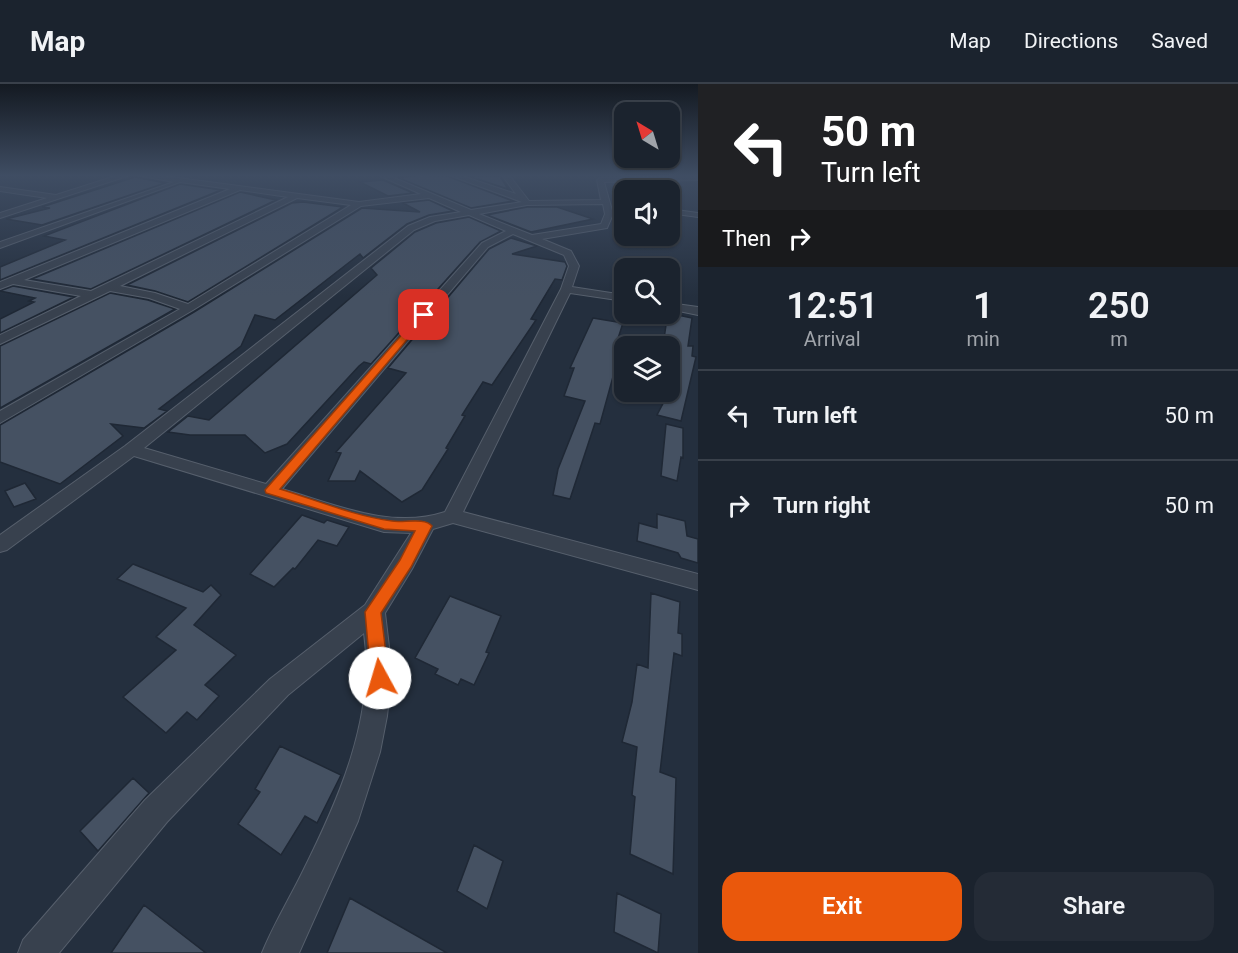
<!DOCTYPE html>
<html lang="en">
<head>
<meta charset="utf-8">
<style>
	:root { --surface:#1b232e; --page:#242b36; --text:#f1f3f6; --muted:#a0a4aa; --line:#39404a; --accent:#ea580c }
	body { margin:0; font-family:Roboto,sans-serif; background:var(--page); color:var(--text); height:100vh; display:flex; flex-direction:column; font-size:22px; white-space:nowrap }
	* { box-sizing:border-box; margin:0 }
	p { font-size:20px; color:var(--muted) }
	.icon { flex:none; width:33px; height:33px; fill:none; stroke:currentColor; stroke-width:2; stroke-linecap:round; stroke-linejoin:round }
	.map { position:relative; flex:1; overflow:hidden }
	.panel { display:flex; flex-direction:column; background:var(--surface); width:540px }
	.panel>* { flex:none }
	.guide { background:#202124; color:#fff; overflow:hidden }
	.needle { width:39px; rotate:322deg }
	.fabs { position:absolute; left:614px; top:18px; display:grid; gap:12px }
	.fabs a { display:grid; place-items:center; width:66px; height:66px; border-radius:12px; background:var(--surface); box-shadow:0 2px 4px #0004,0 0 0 2px var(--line); font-size:30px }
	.pin { position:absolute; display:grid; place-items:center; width:51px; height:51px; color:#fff; margin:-26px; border-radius:12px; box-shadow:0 3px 9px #0006 }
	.me { position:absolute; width:66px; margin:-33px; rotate:354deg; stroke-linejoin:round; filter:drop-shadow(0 0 4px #0008) }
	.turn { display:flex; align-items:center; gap:21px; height:126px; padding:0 24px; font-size:27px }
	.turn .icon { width:78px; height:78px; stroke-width:2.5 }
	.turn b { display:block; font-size:42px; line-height:51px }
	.then { display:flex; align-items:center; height:57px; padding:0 24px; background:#0003; gap:12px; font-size:22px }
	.eta { display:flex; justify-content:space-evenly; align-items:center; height:102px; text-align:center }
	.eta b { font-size:36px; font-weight:600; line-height:42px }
	.cta { display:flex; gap:12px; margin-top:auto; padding:12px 24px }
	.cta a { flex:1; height:69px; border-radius:18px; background:var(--accent); color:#fff; font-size:24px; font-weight:600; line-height:69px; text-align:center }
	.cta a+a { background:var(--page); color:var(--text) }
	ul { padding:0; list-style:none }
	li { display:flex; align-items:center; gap:18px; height:90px; padding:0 24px; border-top:2px solid var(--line) }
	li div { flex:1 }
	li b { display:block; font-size:22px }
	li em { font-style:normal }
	header { display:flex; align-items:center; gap:36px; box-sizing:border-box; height:84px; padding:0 30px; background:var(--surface); border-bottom:2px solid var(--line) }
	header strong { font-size:28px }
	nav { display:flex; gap:33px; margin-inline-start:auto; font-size:21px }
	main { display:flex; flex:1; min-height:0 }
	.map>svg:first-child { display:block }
</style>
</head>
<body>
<header>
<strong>Map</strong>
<nav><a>Map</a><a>Directions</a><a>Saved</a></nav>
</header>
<main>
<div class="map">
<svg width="698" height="869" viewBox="0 0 698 869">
	<rect width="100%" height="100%" fill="#242f3e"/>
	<path fill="#455162" stroke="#1f2835" stroke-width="1.5" d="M420,91L447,92L513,117L471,124L399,94Z
		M468,92H500L508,105Z
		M135,93L165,99L42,141L6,135L50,124L42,123Z
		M383,96L413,109L388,112L360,98Z
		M180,100L221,106L0,196V183L65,156L44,152Z
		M240,108L276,116L91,205L32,195Z
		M429,116L453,127L429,131L407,140L363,174L360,170L275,236L255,231L241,262L159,325L167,327L144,344L111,340L123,352L60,400L0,378V341L194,228L362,124L420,128L403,119Z
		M303,118L343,123L188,218L155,207L127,201L292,119Z
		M527,123H557L593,135L531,148L487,131Z
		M469,133L501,147L480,158L371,280L364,278L359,282L287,360L265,369L245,351H190L168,348L188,332L209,336L377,191L371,184L415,148L436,139Z
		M511,154L537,162L512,170L565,178L567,182L562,196L555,195L531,235L536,236L492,301L483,298L462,331L465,332L446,364L448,365L422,406L402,418L360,387L355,397H328L341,369L336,368L406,289L388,284L489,165Z
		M13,202L74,213L0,249V235L34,218L29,217L35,214L0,207Z
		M110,209L148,216L175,225L0,324V262Z
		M673,230L692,234L688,262H693L692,272L696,273L681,337L657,331L669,308V262H663L667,234L671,235Z
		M593,234L623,239L613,270L619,271L600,340L595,339L570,415L553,411L558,385L585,317L564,312L574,284H570Z
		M666,340L683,344V374L681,373L677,397L661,392Z
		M25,399L36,415L14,423L5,407Z
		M657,430L685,437L687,452L698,455V479L681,474L678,469L637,457L639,439L657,444Z
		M302,431L324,439L327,436L349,443L337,462L318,456L295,485L293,484L274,503L250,490Z
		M133,480L203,508L211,501L221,511L194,541L236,571L205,601L219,612L197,636L187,628L166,649L123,613L176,566L156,553L186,524L117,495Z
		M651,509L680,518L678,549L682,550V572L674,569L660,688L676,694L673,790L630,770L635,713L632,711L637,663L622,658L632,618L637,580L648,584Z
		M450,512L501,532L486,568L489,569L474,601L461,595L458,601L435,590L438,585L415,574Z
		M280,662L341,691L317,739L305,732L281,771L238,740L260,708L255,705Z
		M133,694L149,709L98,767L80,747Z
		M474,761L503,777L487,825L457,807Z
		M617,809L661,830L658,869L614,848Z
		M350,814L447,869H327Z
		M144,821L206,869H111Z"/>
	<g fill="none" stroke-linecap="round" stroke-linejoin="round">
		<defs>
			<path id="street" d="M119,91H130L0,134V129L47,114L0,107V103L56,111Z
				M136,91H156L359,118L421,110L378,91H387L471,126L522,118L449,91H459L516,110L502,91H509L529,117L601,116L597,96L600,94L698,92V96L604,98L613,130L607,144L542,155L571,167L579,182L572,203L624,211V217L570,209L463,428L698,490V506L453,439L433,445L412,485L385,529L392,588L387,632L380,668L358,737L299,869H262C273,842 288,817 301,791C338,717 376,633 364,549L288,611L167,738L59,869H18L23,856L145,716L270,595L365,521L411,449L384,448L134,372L7,466L0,468V451L125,362L408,142L430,133L461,128L429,114L361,122L193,226L0,339V327L180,225L149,214L110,207L0,260V251L81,212L13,200L0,205V198L230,105L180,98L0,164V158L174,98ZM240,106L288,113L91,207L24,196ZM297,114L351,121L188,220L155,209L120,202ZM603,120L605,130L601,140L532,151L479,130L527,121ZM469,131L506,147L482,159L266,400L144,364L414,146L435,137ZM513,150L564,171L569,182L561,205L445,428C390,446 335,420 282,405L488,163Z
				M669,125L698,129V133L669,129Z
				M669,219L698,223V231L669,225Z"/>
		</defs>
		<use href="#street" stroke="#565f6c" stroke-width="2"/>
		<use href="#street" fill="#38414e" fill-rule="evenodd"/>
	</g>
	<linearGradient id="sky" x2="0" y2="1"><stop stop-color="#141a22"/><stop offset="0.43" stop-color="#3f4d63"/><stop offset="1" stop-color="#3f4d63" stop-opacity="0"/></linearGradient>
	<rect width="698" height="213" fill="url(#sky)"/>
	<path fill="#ea580c" stroke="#983908" stroke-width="1.5" d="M421,229L428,231L280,405C316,416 354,432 392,437C403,439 425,433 432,442L411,483L381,529L389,594L386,600L380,602L373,600L371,594L365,528L400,476L415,447L384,445L266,409L265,406Z"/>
</svg>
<div class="fabs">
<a><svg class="needle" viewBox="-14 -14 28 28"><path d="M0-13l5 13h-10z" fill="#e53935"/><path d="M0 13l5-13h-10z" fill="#a0a4aa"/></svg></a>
<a><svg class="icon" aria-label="sound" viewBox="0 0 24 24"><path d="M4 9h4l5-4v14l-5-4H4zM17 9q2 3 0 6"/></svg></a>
<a><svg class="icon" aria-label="search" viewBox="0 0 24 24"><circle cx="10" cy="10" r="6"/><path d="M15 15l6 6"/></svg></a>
<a><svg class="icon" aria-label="layers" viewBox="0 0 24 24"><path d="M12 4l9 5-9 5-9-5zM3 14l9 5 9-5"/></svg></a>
</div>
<div class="pin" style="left:424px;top:231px;background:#d93025"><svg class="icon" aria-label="arrive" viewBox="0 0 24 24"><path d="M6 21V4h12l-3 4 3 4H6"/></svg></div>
<svg class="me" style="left:380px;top:594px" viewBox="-20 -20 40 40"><circle r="19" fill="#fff"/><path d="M0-13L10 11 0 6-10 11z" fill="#ea580c"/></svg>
</div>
<section class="panel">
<div class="guide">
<div class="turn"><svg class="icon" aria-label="left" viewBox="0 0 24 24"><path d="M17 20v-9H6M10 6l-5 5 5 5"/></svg><div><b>50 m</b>Turn left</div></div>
<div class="then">Then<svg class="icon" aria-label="right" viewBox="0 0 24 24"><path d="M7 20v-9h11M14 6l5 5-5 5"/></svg></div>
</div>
<div class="eta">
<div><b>12:51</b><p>Arrival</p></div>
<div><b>1</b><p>min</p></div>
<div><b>250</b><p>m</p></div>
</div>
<ul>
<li><svg class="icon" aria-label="left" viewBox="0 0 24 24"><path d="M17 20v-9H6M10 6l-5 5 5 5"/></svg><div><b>Turn left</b></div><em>50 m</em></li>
<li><svg class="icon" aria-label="right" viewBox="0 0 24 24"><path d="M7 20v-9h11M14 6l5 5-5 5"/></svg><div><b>Turn right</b></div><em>50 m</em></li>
</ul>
<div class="cta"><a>Exit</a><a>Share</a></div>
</section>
</main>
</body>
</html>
